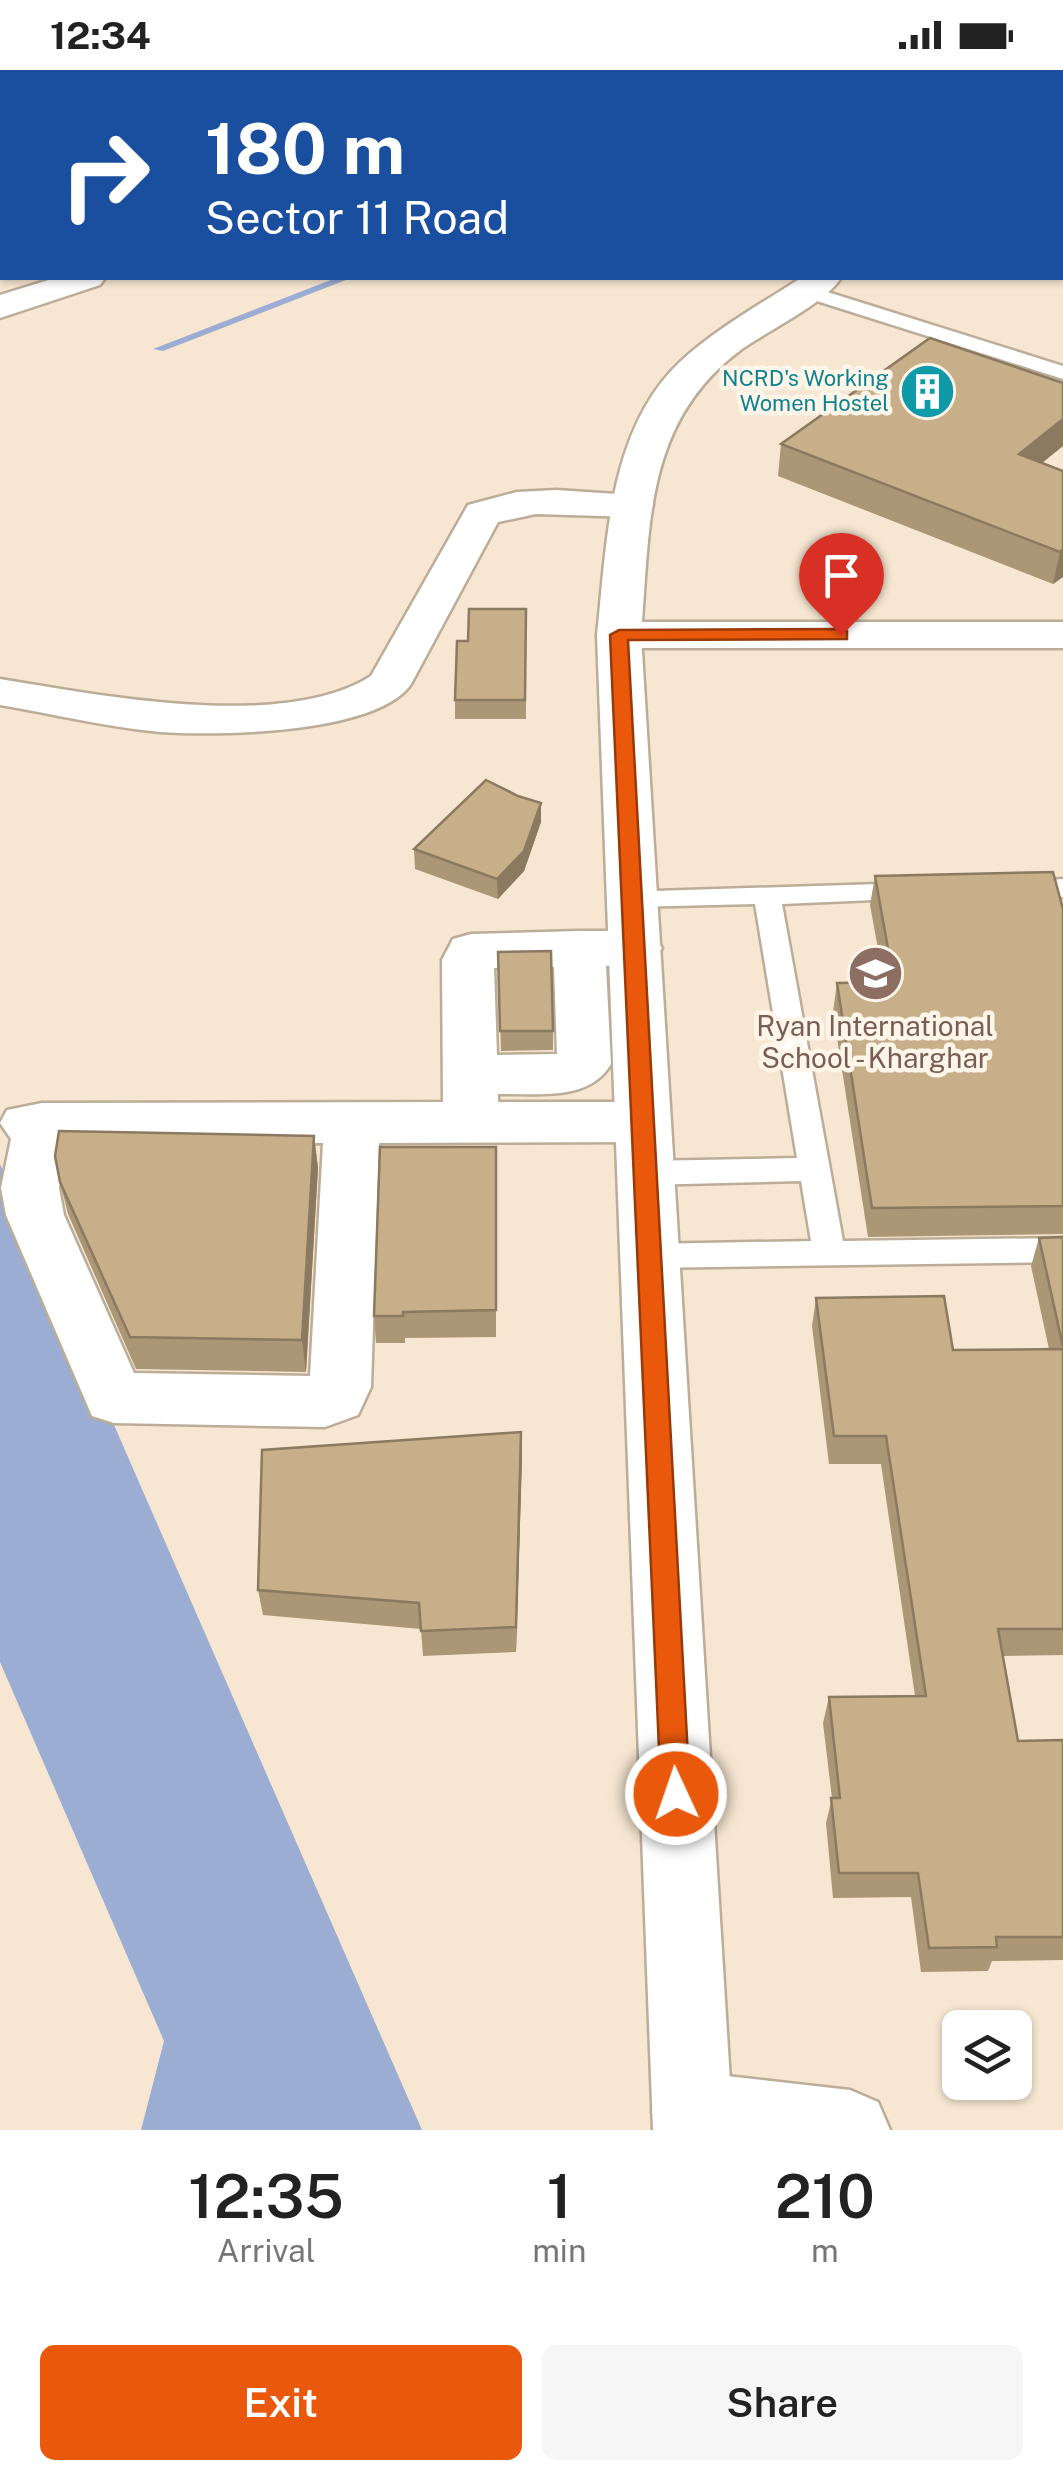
<!DOCTYPE html>
<html lang="en">
<head>
<meta charset="utf-8">
<style>
	:root { --surface:#fff; --page:#f6f6f6; --text:#222; --muted:#767676; --accent:#ea580c }
	body { margin:0; font-family:"Public Sans",sans-serif; background:var(--page); color:var(--text); height:100vh; display:flex; flex-direction:column; font-size:38px; white-space:nowrap }
	* { box-sizing:border-box; margin:0 }
	p { font-size:32px; color:var(--muted) }
	.icon { flex:none; width:55px; height:55px; fill:none; stroke:currentColor; stroke-width:2; stroke-linecap:round; stroke-linejoin:round }
	.map { position:relative; height:2060px; overflow:hidden }
	.side { display:flex; flex-direction:column; background:var(--surface); flex:1 }
	.side>* { flex:none }
	.top-card { position:absolute; left:0px; top:0px; width:1065px; height:210px; box-shadow:0 2px 8px #0004; background:#1a4fa0; color:#fff; overflow:hidden }
	.fabs { position:absolute; left:942px; top:1940px; display:grid; gap:20px }
	.fabs a { display:grid; place-items:center; width:90px; height:90px; border-radius:15px; background:var(--surface); box-shadow:0 2px 8px #0004; font-size:50px }
	.pin { position:absolute; display:grid; place-items:center; width:85px; height:85px; color:#fff; margin:-102px -42px; border-radius:50% 50% 50% 0; rotate:-45deg; box-shadow:0 0 10px #0007 }
	.pin .icon { rotate:45deg }
	.me { position:absolute; width:110px; margin:-55px; rotate:357deg; stroke-linejoin:round; filter:drop-shadow(0 0 8px #0008) }
	.turn { display:flex; align-items:center; gap:35px; height:210px; padding:0 40px; font-size:45px }
	.turn .icon { width:130px; height:130px; stroke-width:2.5 }
	.turn b { display:block; font-size:70px; line-height:85px }
	.eta { display:flex; justify-content:space-evenly; align-items:center; height:170px; text-align:center }
	.eta b { font-size:60px; font-weight:600; line-height:70px }
	.cta { display:flex; gap:20px; margin-top:auto; padding:20px 40px }
	.cta a { flex:1; height:115px; border-radius:15px; background:var(--accent); color:#fff; font-size:40px; font-weight:600; line-height:115px; text-align:center }
	.cta a+a { background:var(--page); color:var(--text) }
	.status { display:flex; justify-content:space-between; align-items:center; height:70px; padding:0 50px; background:var(--surface); direction:ltr }
	.status svg { height:28px; fill:currentColor }
	.map>svg:first-child { display:block }
</style>
</head>
<body>
<div class="status"><b>12:34</b><svg viewBox="0 0 49 12"><path d="M0 12V9h3v3zM5 12V6h3v6zM10 12V3h3v9zM15 12V0h3v12zM26 1h20v11H26zM47 4h2v5h-2z"/></svg></div>
<div class="map">
<svg width="1063" height="2060" viewBox="0 0 1063 2060">
	<rect width="100%" height="100%" fill="#f7e7d2"/>
	<path fill="#9badd3" d="M0,1094L422,2060H141L164,1971L0,1592Z"/>
	<g fill="none" stroke-linecap="round" stroke-linejoin="round">
		<path fill="#9badd3" fill-rule="evenodd" d="M336,208H351L163,281L153,279Z"/>
		<defs>
			<path id="service" d="M220,0H242L243,2H222Z
				M805,215L1063,296V309L798,225V217Z
				M1063,809V827L1006,825L1002,819L1006,813Z
				M910,813L920,816L924,822L920,828L782,834L843,1171L1063,1168V1192L648,1198L637,1195L632,1186L637,1177L648,1174L811,1171L801,1111L644,1115L633,1111L629,1103L633,1095L644,1091L797,1088L755,834L633,837L623,834L619,828L623,822Z"/>
			<path id="minor" d="M0,0H20L22,2H2V10Z
				M177,0H211L213,2H179Z
				M0,38H2V56H0Z
				M556,420L647,426L653,435L647,444L633,447L536,444L498,452L411,614C377,664 218,666 160,662C107,657 53,644 0,635V609C100,625 283,662 371,606L468,435L517,422Z
				M619,552H1063V578H619L604,574L597,565L604,556Z
				M579,861H636L654,866L662,878L654,890L606,896L611,994C589,1032 537,1023 498,1024V1032H641L661,1038L669,1052L661,1066L641,1072L379,1073L371,1317L358,1345L325,1357L114,1353L92,1346L6,1145L1,1118L11,1069L0,1053L7,1040L42,1033L443,1032L442,890L453,869L471,864ZM554,897L557,984L497,985L494,898ZM323,1073L310,1306L134,1303L64,1145L59,1118L66,1074Z
				M692,2002L850,2020L878,2032L890,2060H660L652,2042L664,2014Z"/>
			<path id="tertiary" d="M1062,29H1063V47H1062Z
				M801,208H841C824,234 769,260 742,279C644,351 650,455 641,565L733,2060H653L597,565C607,473 608,359 681,291C717,258 761,234 801,208Z"/>
			<path id="motorway" d="M55,208H105L100,215L0,248V225Z"/>
		</defs>
		<use href="#service" stroke="#bcad99" stroke-width="5"/>
		<use href="#minor" stroke="#bcad99" stroke-width="5"/>
		<use href="#tertiary" stroke="#bcad99" stroke-width="5"/>
		<use href="#motorway" stroke="#bcad99" stroke-width="5"/>
		<use href="#service" fill="#fff" fill-rule="evenodd"/>
		<use href="#minor" fill="#fff" fill-rule="evenodd"/>
		<use href="#tertiary" fill="#fff" fill-rule="evenodd"/>
		<use href="#motorway" fill="#fff" fill-rule="evenodd"/>
	</g>
	<path fill="#ab9676" d="M70,0H176L175,2H74Z
		M781,374L1063,376L1042,393L1063,401V507L1053,514L778,406Z
		M526,539V649H455V630L468,571Z
		M541,752L524,801L498,829L415,799L414,779Z
		M875,806L1063,839V1164L868,1167L833,942L837,913L884,912L870,835Z
		M498,882L553,961V980L501,981Z
		M314,1066L318,1098L306,1302L136,1299L68,1144L60,1112Z
		M496,1077V1267L405,1268V1273H376L374,1246Z
		M1063,1167V1585L1003,1586L1018,1671L1063,1670V1890L992,1891L988,1901L921,1902L911,1827L833,1828L826,1753L832,1728L823,1653L829,1627L915,1626L881,1394H829L812,1256L816,1228L953,1280L1049,1279L1031,1196L1039,1168Z
		M522,1388L516,1582L423,1586L421,1559L263,1545L258,1520Z"/>
	<path fill="#8b7a60" d="M118,0H176L175,2H109Z
		M1063,349V376L1013,416L1019,384Z
		M1063,479V507L1053,514L1060,482Z
		M541,733V752L524,801L498,829L497,809Z
		M314,1066L318,1098L306,1302L302,1270Z
		M521,1362L522,1388L516,1582V1557Z"/>
	<path fill="#c7af89" stroke="#8b7a60" stroke-width="2.5" d="M930,268L1063,313V349L1019,384L1063,401V479L1060,482L781,374Z
		M469,539H526L525,630H455L457,571H468Z
		M486,710L518,726L541,733L524,781L497,809L414,779Z
		M1053,802L1063,839V1136L872,1138L837,913L894,912L875,806Z
		M551,881L553,961H500L498,882Z
		M59,1061L314,1066L302,1270L130,1267L60,1112L55,1086Z
		M380,1077H496V1240L403,1242V1246H374Z
		M1063,1167V1277L1039,1168Z
		M944,1226L953,1280L1063,1279V1559H998L1018,1671L1063,1670V1867H996L997,1877L929,1878L918,1803H839L831,1728H840L829,1627L926,1626L886,1366H834L816,1228Z
		M521,1362L516,1557L421,1561L419,1533L258,1520L262,1380Z"/>
	<path fill="#ea580c" stroke="#983908" stroke-width="2.5" d="M841,559L847,561V569L628,570L690,1724L686,1734L676,1738L665,1734L661,1724L610,565L619,560Z"/>
	<defs>
		<symbol id="building-disc" viewBox="-11 -11 22 22"><circle r="9.5" fill="#0f9aa8" stroke="#fff5e9"/><path d="M-4-6H4V6H1V3H-1V6H-4ZM-2.5-4.3h1.7v1.8h-1.7ZM.8-4.3h1.7v1.8H.8ZM-2.5-1h1.7V.8h-1.7ZM.8-1h1.7V.8H.8Z" fill="#fff"/></symbol>
		<symbol id="school-disc" viewBox="-11 -11 22 22"><circle r="9.5" fill="#8d6e63" stroke="#fff5e9"/><path d="M0-5L7-2L0 1L-7-2ZM-4 1L0 2.5L4 1V4Q0 6-4 4Z" fill="#fff"/></symbol>
	</defs>
	<g fill-rule="evenodd">
		<use href="#building-disc" x="896" y="290" width="63" height="63"/>
		<use href="#school-disc" x="844" y="872" width="63" height="63"/>
	</g>
	<g text-anchor="middle" dominant-baseline="central" stroke-width="9" stroke-linejoin="round" paint-order="stroke">
		<g font-size="22" fill="#0d838f" stroke="#fff5e9" text-anchor="end">
			<text x="889" y="308">NCRD's Working<tspan x="889" dy="25">Women Hostel</tspan></text>
		</g>
		<g font-size="28" fill="#785e54" stroke="#fff5e9">
			<text x="875" y="955">Ryan International<tspan x="875" dy="32">School - Kharghar</tspan></text>
		</g>
	</g>
</svg>
<div class="fabs">
<a><svg class="icon" aria-label="layers" viewBox="0 0 24 24"><path d="M12 4l9 5-9 5-9-5zM3 14l9 5 9-5"/></svg></a>
</div>
<div class="pin" style="left:841px;top:565px;background:#d93025"><svg class="icon" aria-label="arrive" viewBox="0 0 24 24"><path d="M6 21V4h12l-3 4 3 4H6"/></svg></div>
<svg class="me" style="left:676px;top:1724px" viewBox="-20 -20 40 40"><circle r="17" fill="#ea580c" stroke="#fff" stroke-width="3"/><path d="M0-11L8 9 0 5-8 9z" fill="#fff"/></svg>
<div class="top-card">
<div class="turn"><svg class="icon" aria-label="right" viewBox="0 0 24 24"><path d="M7 20v-9h11M14 6l5 5-5 5"/></svg><div><b>180 m</b>Sector 11 Road</div></div>
</div>
</div>
<section class="side">
<div class="eta">
<div><b>12:35</b><p>Arrival</p></div>
<div><b>1</b><p>min</p></div>
<div><b>210</b><p>m</p></div>
</div>
<div class="cta"><a>Exit</a><a>Share</a></div>
</section>
</body>
</html>
